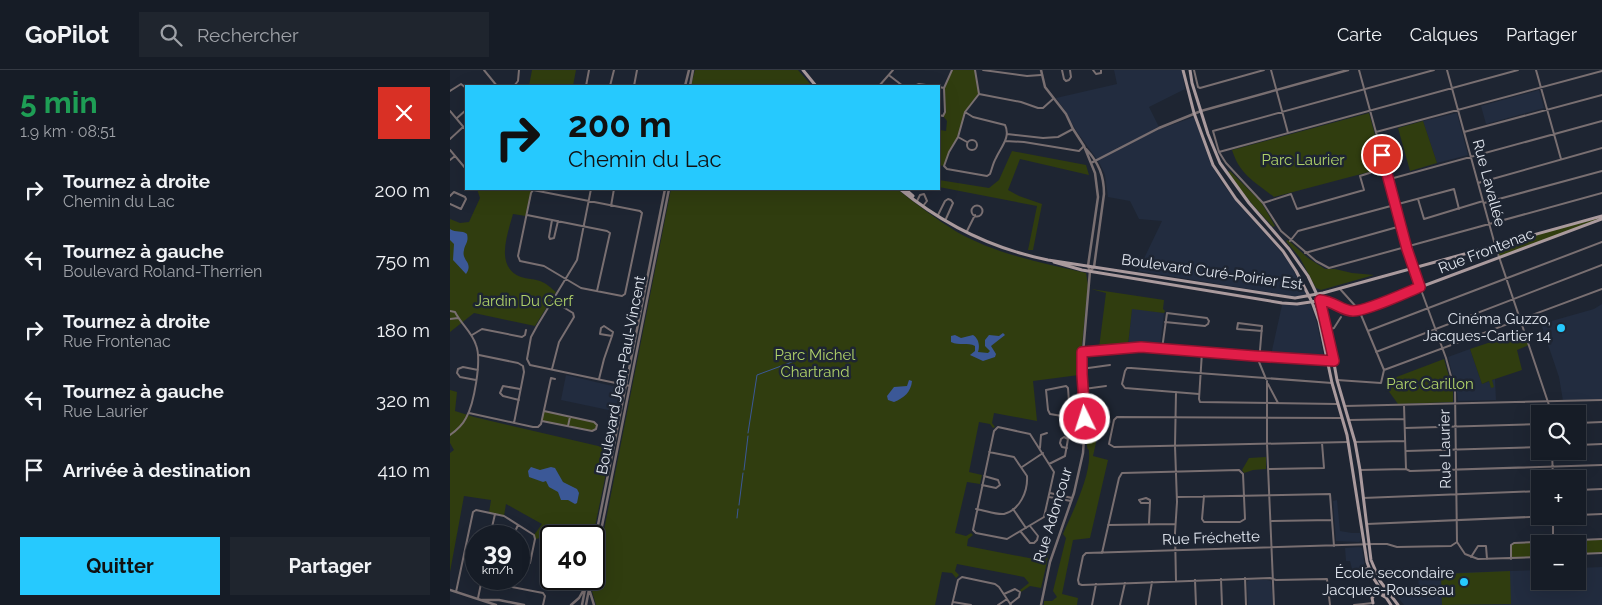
<!DOCTYPE html>
<html lang="fr">
<head>
<meta charset="utf-8">
<style>
	:root { --surface:#161c26; --page:#1f252e; --text:#f1f3f6; --muted:#9ea1a7; --line:#353a43; --accent:#26c9fe }
	body { margin:0; font-family:Raleway,sans-serif; background:var(--page); color:var(--text); height:100vh; display:flex; flex-direction:column; font-size:19px; white-space:nowrap }
	* { box-sizing:border-box; margin:0 }
	p { font-size:16px; color:var(--muted) }
	.icon { flex:none; width:28px; height:28px; fill:none; stroke:currentColor; stroke-width:2; stroke-linecap:round; stroke-linejoin:round }
	.map { position:relative; flex:1; overflow:hidden }
	.panel { display:flex; flex-direction:column; background:var(--surface); width:450px }
	.panel>* { flex:none }
	.banner { position:absolute; left:15px; top:15px; width:475px; height:105px; border-radius:0px; box-shadow:0 5px 20px #0002,0 0 0 1px var(--line); background:#26c9fe; color:#111; overflow:hidden }
	.buttons { position:absolute; left:1081px; top:335px; display:grid; gap:10px }
	.buttons a { display:grid; place-items:center; width:55px; height:55px; border-radius:0px; background:var(--surface); box-shadow:0 5px 20px #0002,0 0 0 1px var(--line); font-size:25px }
	.speed { position:absolute; left:15px; top:455px; display:flex; gap:10px; font-size:25px; font-weight:700; text-align:center }
	.speed>* { display:grid; place-content:center; width:65px; height:65px; border-radius:50%; background:var(--surface); box-shadow:0 5px 20px #0002,0 0 0 1px var(--line); line-height:1 }
	.speed small { font-size:12px; font-weight:400 }
	.speed .limit { border:2px solid #111; border-radius:8px; background:#fff; color:#111 }
	.pin { position:absolute; display:grid; place-items:center; width:42px; height:42px; color:#fff; margin:-21px; border:2px solid #fff; border-radius:50%; box-shadow:0 1px 5px #0007 }
	.me { position:absolute; width:55px; margin:-28px; rotate:356deg; stroke-linejoin:round; filter:drop-shadow(0 0 4px #0008) }
	.turn { display:flex; align-items:center; gap:18px; height:105px; padding:0 20px; font-size:22px }
	.turn .icon { width:65px; height:65px; stroke-width:2.5 }
	.turn b { display:block; font-size:35px; line-height:42px }
	.round { display:grid; place-items:center; flex:none; width:52px; height:52px; border-radius:0px; background:var(--page) }
	.overview { display:flex; align-items:center; justify-content:space-between; height:85px; padding:0 20px }
	h1 { font-size:30px; font-weight:700; line-height:38px; color:#1e9e55 }
	.primary-button { display:flex; gap:10px; margin-top:auto; padding:10px 20px }
	.primary-button a { flex:1; height:58px; border-radius:0px; background:var(--accent); color:#111; font-size:20px; font-weight:700; line-height:58px; text-align:center }
	.primary-button a+a { background:var(--page); color:var(--text) }
	ul { padding:0; list-style:none }
	li { display:flex; align-items:center; gap:15px; height:70px; padding:0 20px }
	li div { flex:1 }
	li b { display:block; font-size:19px }
	li em { font-style:normal }
	header { display:flex; align-items:center; gap:30px; box-sizing:border-box; height:70px; padding:0 25px; background:var(--surface); border-bottom:1px solid var(--line) }
	header strong { font-size:24px }
	nav { display:flex; gap:28px; margin-inline-start:auto; font-size:18px }
	.search { width:350px; height:45px; background:var(--page); display:flex; align-items:center; gap:12px; box-sizing:border-box; padding:0 18px; border-radius:0px; color:var(--muted); font-size:19px }
	main { display:flex; flex:1; min-height:0 }
	.map>svg:first-child { display:block }
</style>
</head>
<body>
<header>
<strong>GoPilot</strong>
<div class="search"><svg class="icon" aria-label="search" viewBox="0 0 24 24"><circle cx="10" cy="10" r="6"/><path d="M15 15l6 6"/></svg>Rechercher</div>
<nav><a>Carte</a><a>Calques</a><a>Partager</a></nav>
</header>
<main>
<section class="panel">
<div class="overview"><div><h1>5 min</h1><p>1.9 km · 08:51</p></div><a class="round" style="background:#d93025;color:#fff"><svg class="icon" aria-label="close" viewBox="0 0 24 24"><path d="M6 6l12 12M18 6L6 18"/></svg></a></div>
<ul>
<li><svg class="icon" aria-label="right" viewBox="0 0 24 24"><path d="M7 20v-9h11M14 6l5 5-5 5"/></svg><div><b>Tournez à droite</b><p>Chemin du Lac</p></div><em>200 m</em></li>
<li><svg class="icon" aria-label="left" viewBox="0 0 24 24"><path d="M17 20v-9H6M10 6l-5 5 5 5"/></svg><div><b>Tournez à gauche</b><p>Boulevard Roland-Therrien</p></div><em>750 m</em></li>
<li><svg class="icon" aria-label="right" viewBox="0 0 24 24"><path d="M7 20v-9h11M14 6l5 5-5 5"/></svg><div><b>Tournez à droite</b><p>Rue Frontenac</p></div><em>180 m</em></li>
<li><svg class="icon" aria-label="left" viewBox="0 0 24 24"><path d="M17 20v-9H6M10 6l-5 5 5 5"/></svg><div><b>Tournez à gauche</b><p>Rue Laurier</p></div><em>320 m</em></li>
<li><svg class="icon" aria-label="arrive" viewBox="0 0 24 24"><path d="M6 21V4h12l-3 4 3 4H6"/></svg><div><b>Arrivée à destination</b></div><em>410 m</em></li>
</ul>
<div class="primary-button"><a>Quitter</a><a>Partager</a></div>
</section>
<div class="map">
<svg width="1152" height="535" viewBox="0 0 1152 535">
	<rect width="100%" height="100%" fill="#1e2532"/>
	<path fill="#222c3f" d="M664,0H732L735,19L699,37L710,59L744,47L761,94L772,113L790,136L832,183L840,194L856,224L848,227L688,201L712,151L689,149L680,131L658,127L655,105L649,92L627,62L614,39L606,28L667,14Z
		M1089,20L1094,38L1036,54L1031,36Z
		M1007,43L1018,85L987,93L973,51Z
		M860,234L867,253L874,288L867,289L821,285L832,235H856Z
		M1152,234V330L1113,331L1109,307L1091,254L1144,239Z
		M682,238L714,243L710,276L678,275Z
		M1020,279L1032,314L1045,309L1046,330L1008,331L1007,323L998,287Z
		M116,305L171,318L168,342L111,330Z
		M887,430L890,461L902,463H910L911,470L909,472L886,471L883,431Z
		M909,477L912,478L915,497L902,499L900,491H896L895,478Z
		M1152,497V535H954L943,521H969L968,504L1090,500V511H1128V498Z
		M799,510H817L821,511L823,535H798L797,512Z"/>
	<path fill="#303d0f" d="M82,0H126L123,16H79Z
		M245,0H348L362,16H241Z
		M502,0H525L529,24L515,42L508,67L499,82L494,96L489,95V64L490,60L496,61L497,51L493,46L495,42L494,18Z
		M919,43L934,98L824,127C804,111 790,105 782,80Z
		M973,51L987,93L960,101L948,58Z
		M562,81L636,95L639,105L570,89L558,120L569,126L592,134L583,180H578L587,136L489,117V110L539,118L549,110Z
		M780,101L811,132L825,156L823,157L803,135L777,102Z
		M27,119H83L76,146L63,144C58,163 44,197 71,207C77,209 84,209 90,211C96,213 101,218 106,222L85,256L24,243L0,262V149L10,153L19,152L30,128Z
		M221,119H447C466,134 486,149 507,162C546,184 592,193 636,203L638,215L629,305L583,311L587,351L544,343L542,353L545,357L543,358L540,354L529,352L519,402L532,405L530,414L517,412L505,463L516,466L521,463L523,465L518,469L517,476L584,489L589,482L599,483L591,518L580,516L571,522L570,520L579,513L574,507L507,494L505,501L509,505L506,508L502,503L492,502L485,535H146L142,521Z
		M1152,146V149L1049,188L1045,175Z
		M838,170L858,188L875,199H885L902,203L924,205L871,220L866,218L850,188L836,171Z
		M641,219L714,230L713,239L715,241L714,243L682,239L678,275L649,278L656,223Z
		M1074,261L1079,275L1067,280L1072,300L1042,310L1044,317L1041,318L1039,311L1032,314L1020,279Z
		M994,289L1003,321V332L948,334L935,316L936,311Z
		M0,320L7,322L5,341L24,347L161,379L143,466H120L102,459L96,467L85,469L84,465L92,454L56,434L54,446L39,443L41,430L14,426L0,502V383L4,380L0,373Z
		M650,332H655L643,386L658,390L640,468L623,470L612,524L628,528L627,535H594V531H602L607,527L603,521L616,468L613,464C622,443 641,406 639,383C639,376 638,383 637,376C637,365 641,338 650,332Z
		M94,341L144,352L147,355L146,359L142,361L92,351Z
		M816,387V399L803,400L794,403L792,400L799,388Z
		M1152,469V483L1128,484V474H1120V470Z
		M1093,472V474H1090V487L1061,489L1062,474Z
		M1060,501L1061,534L992,535L991,504Z"/>
	<path fill="#3b5897" d="M0,159C6,163 12,160 17,164C19,172 15,174 14,180C11,191 24,192 16,204L3,190L4,174L0,170Z
		M553,263L555,265L541,276L546,284L545,287L533,291L520,285L525,281V276C518,272 509,276 501,272V266L505,265L511,268L523,265C529,269 530,276 528,282L538,283L540,281L535,276V270L539,265L549,266Z
		M459,310L462,311C461,322 454,328 444,332L438,330L437,326L444,317L457,316Z
		M81,397L90,400L101,397L105,398L113,412L127,419L129,423L127,433L125,434L118,430H111L108,422L99,417L96,411L93,412L79,407L78,401Z"/>
	<g fill="none" stroke-linecap="round" stroke-linejoin="round">
		<path stroke="#3b5897" stroke-width="1" d="M298,363L307,305L342,292
			M294,400L298,366
			M289,435L293,403
			M287,448L288,439"/>
		<path stroke="#796f71" stroke-width="2" d="M34,0L47,16
			M533,0L577,6L591,5
			M612,0L614,9L616,11L619,10L621,7L620,0
			M643,0L646,4L651,3V0
			M744,0L748,17L750,18L814,0
			M821,0L838,63
			M909,0L963,198L996,288L1005,321L1007,472L1015,484L1028,489L1090,487
			M984,0L763,61L769,82L776,93L813,133L831,161L866,191L879,198L1152,123
			M997,0L1045,175L1102,344
			M1086,0L1111,89
			M440,6L453,16
			M64,16L68,11L69,0
			M136,16L139,0
			M160,16L164,0
			M184,16L187,0
			M429,16L443,0
			M464,16L469,14L483,16
			M489,17L494,18
			M0,21L11,14L16,18
			M529,24L571,32L588,38H593L603,29
			M0,41L16,60
			M515,42L523,47L555,55C561,67 551,77 546,88C543,93 542,99 540,104L537,106L497,99L494,96L499,82L508,67L515,42L529,24L525,0
			M489,45L493,46L495,42L494,18L502,0
			M7,48L16,40
			M926,62L1152,1
			M1014,62L1152,25
			M557,64L593,68L608,67L623,59
			M508,67L517,72
			M0,69L13,57
			M517 75a5 5 0 1 1 10 0a5 5 0 1 1-10 0Z
			M555,71L574,72L629,81L634,76
			M0,80L16,99
			M769,82L1068,0
			M0,90L5,86
			M940,109L1152,51
			M1028,113L1152,78
			M141,119L127,190L87,256L81,267L77,289L80,295L180,316
			M83,120L190,141L192,143L175,224L172,226L131,218L94,196L70,191L68,186L81,123Z
			M0,126L4,122L15,127L16,129L11,139L0,134
			M968,129L974,149L1033,131
			M467,131L470,125L474,124L477,131L473,136
			M813,133L841,124L847,139L914,120L910,106L935,98
			M1034,133L1152,101
			M521.5 141a5.5 5.5 0 1 1 11 0a5.5 5.5 0 1 1-11 0Z
			M161,136L164,119
			M77,145L157,161L160,163L147,221
			M488,145L495,131L498,129L501,130L503,133L495,151
			M102,150L99,167L100,169L104,168L108,151
			M517,161L525,145
			M840,171L848,161L1004,119L1009,139
			M855,183L951,156
			M0,241L5,242C11,254 22,262 26,275C32,290 24,334 16,348C12,356 7,360 0,365
			M0,249L8,248
			M878,260L884,258L891,247
			M918,261L1152,172
			M22,265L32,259L72,267L75,265L76,260
			M712,279L717,243L757,248L759,251L758,254L755,256L715,252
			M632,282L691,277L884,291
			M752,282L749,329L750,332L887,334
			M926,282L1152,195
			M29,285L68,293L73,296L74,302L64,353
			M807,287L816,309
			M810,287V280L812,256L788,253L787,259L812,261
			M102,299L109,272L124,247L123,243L103,231
			M631,299L660,295
			M934,300L1152,219
			M149,309L154,289L162,266L163,262L154,256L151,258L150,264L162,266
			M26,310L10,307L7,303L8,299L13,297L28,300
			M887,310L931,313L934,300L909,240L890,219
			M817,311V374L824,535
			M818,314L828,333
			M616,316L618,318L620,346L618,347L600,344L598,340L596,320Z
			M634,319L656,316
			M726,322L725,376L727,432L725,463L726,511
			M749,324L675,318L672,314L675,301L677,298H681L882,313
			M69,330L53,326L50,323L53,316L70,319
			M620,332L634,330
			M620,334L634,332
			M954,335L956,399
			M895,336L1152,330
			M19,343L83,357H88L91,354L101,308L105,309
			M892,348L667,347L664,350L659,374L664,377L898,372
			M899,350L954,349
			M92,351L142,361L146,359L147,355L144,352L94,341
			M1128,353L1152,352
			M118,356L120,347
			M548,357L580,364L604,402L594,447L557,469L526,463L523,460L544,361Z
			M955,358L1090,354
			M905,372L955,371
			M1128,375L1152,374
			M590,378L591,365L597,363
			M956,381L1090,377
			M1102,381L1103,409
			M599,394L615,386L618,369L614,367L611,369L610,373L612,377L617,378
			M572,397L593,383
			M819,399L874,398L872,373
			M910,400L956,399L960,401L1152,395
			M532,415L546,418L550,415L548,410L534,406
			M1128,420L1152,419
			M600,423L622,428
			M599,427L621,431
			M727,427L880,424L884,476
			M913,428L1090,421
			M526,439C534,440 546,445 554,444C570,440 578,421 577,406L564,387L539,382
			M563,439L576,458
			M1128,445L1152,444
			M1103,446V471
			M822,451L882,450
			M699,453L700,432V430L696,428L689,430L691,433H700
			M917,454L1102,446
			M658,455L725,454
			M571,462L580,473H584L587,470L588,466L580,456
			M40,466L45,444
			M63,466L68,455
			M96,473L101,474
			M652,483L669,408L672,403L789,400L793,404L795,449L790,452H754L752,449L754,426
			M14,484L26,486
			M1128,484L1152,483
			M1021,487L1028,476H1036L1037,489
			M1061,489V475L1064,473L1152,469
			M91,497L101,499
			M918,498L903,500L902,505L903,508L922,506
			M795,508L796,535
			M771,509L772,535
			M745,510L746,535
			M31,511L93,523L95,526L93,535
			M6,522L23,442L26,440L54,446L84,465L85,469L80,493L75,495L69,494
			M554,524L565,519L570,522L569,527L560,534
			M28,528L32,509
			M503,532L521,535
			M502,535L508,510L512,507L545,514L549,517L561,535
			M548,535L557,529
			M642,535L646,514
			M670,535L675,513
			M698,535L702,512
			M880,535L877,509L826,510L820,508L632,515L629,514L628,510L633,486L636,483L924,474H937L947,477L1001,476L1007,472
			M904,535L923,533"/>
		<path stroke="#796f71" stroke-width="2.5" d="M591,0L595,17L616,44L623,59L634,76L645,103L648,127L638,196L640,201L632,295L635,353L633,383L624,423L600,492L591,535
			M235,16L239,0
			M240,16L243,0
			M636,79C649,93 654,106 654,124L644,197L640,201
			M641,93L709,58L751,41L898,0
			M144,475L215,119
			M144,496L219,119
			M0,520L46,535
			M140,522L144,535
			M32,530H49L74,535
			M121,535L129,528L133,521
			M132,535L137,509
			M136,535L141,509"/>
		<path stroke="#aa9a9d" stroke-width="3" d="M353,0L366,16
			M733,0L744,43L763,95L786,129L833,181L846,201L862,232L869,251L882,313L897,365L917,492L922,506L941,535
			M740,0L742,13L758,64L770,93L799,133L839,179L858,206L870,231L878,260L887,310L905,372L910,400L921,490L930,511L948,535
			M450,119C494,155 543,179 598,190L845,228L873,223L1152,146
			M455,119L463,126
			M604,192L632,200L832,233L847,234L874,230L885,233L897,240H909L1152,149
			M923,533L922,528L925,524H930L935,527"/>
	</g>
	<g fill="none" stroke-linecap="round" stroke-linejoin="round">
		<defs>
			<path id="route" d="M635,349L632,304V282L691,277L804,286L884,291L870,230C884,231 892,241 903,241C917,241 955,223 970,217L957,179L932,85"/>
		</defs>
		<use href="#route" stroke="#92132f" stroke-width="12"/>
		<use href="#route" stroke="#e11d48" stroke-width="9"/>
	</g>
	<g fill="#26c9fe" stroke="#1e2532" stroke-width="2">
		<circle cx="1111" cy="258" r="5"/>
		<circle cx="1014" cy="512" r="5"/>
	</g>
	<g text-anchor="middle" dominant-baseline="central" stroke-width="5" stroke-linejoin="round" paint-order="stroke">
		<g font-size="15" fill="#b0d269" stroke="#1e2532">
			<text x="853" y="90">Parc Laurier</text>
			<text x="74" y="231">Jardin Du Cerf</text>
			<text x="365" y="285">Parc Michel<tspan x="365" dy="17">Chartrand</tspan></text>
			<text x="980" y="314">Parc Carillon</text>
		</g>
		<g font-size="15" fill="#e1e6ef" stroke="#1e2532">
			<text transform="translate(1039 113) rotate(75)">Rue Lavallée</text>
			<text transform="translate(1036 181) rotate(-21)">Rue Frontenac</text>
			<text transform="translate(762 202) rotate(8)">Boulevard Curé-Poirier Est</text>
			<text transform="translate(171 305) rotate(-79)">Boulevard Jean-Paul-Vincent</text>
			<text transform="translate(995 379) rotate(-91)">Rue Laurier</text>
			<text transform="translate(603 445) rotate(-73)">Rue Adoncour</text>
			<text transform="translate(761 468) rotate(-2)">Rue Fréchette</text>
		</g>
		<g font-size="15" fill="#e1e6ef" stroke="#1e2532" text-anchor="end">
			<text x="1101" y="249">Cinéma Guzzo,<tspan x="1101" dy="17">Jacques-Cartier 14</tspan></text>
			<text x="1004" y="503">École secondaire<tspan x="1004" dy="17">Jacques-Rousseau</tspan></text>
		</g>
	</g>
</svg>
<div class="buttons">
<a><svg class="icon" aria-label="search" viewBox="0 0 24 24"><circle cx="10" cy="10" r="6"/><path d="M15 15l6 6"/></svg></a>
<a>+</a>
<a>−</a>
</div>
<div class="speed"><div>39<small>km/h</small></div><div class="limit">40</div></div>
<div class="pin" style="left:932px;top:85px;background:#d93025"><svg class="icon" aria-label="arrive" viewBox="0 0 24 24"><path d="M6 21V4h12l-3 4 3 4H6"/></svg></div>
<svg class="me" style="left:635px;top:349px" viewBox="-20 -20 40 40"><circle r="17" fill="#e11d48" stroke="#fff" stroke-width="3"/><path d="M0-11L8 9 0 5-8 9z" fill="#fff"/></svg>
<div class="banner">
<div class="turn"><svg class="icon" aria-label="right" viewBox="0 0 24 24"><path d="M7 20v-9h11M14 6l5 5-5 5"/></svg><div><b>200 m</b>Chemin du Lac</div></div>
</div>
</div>
</main>
</body>
</html>
